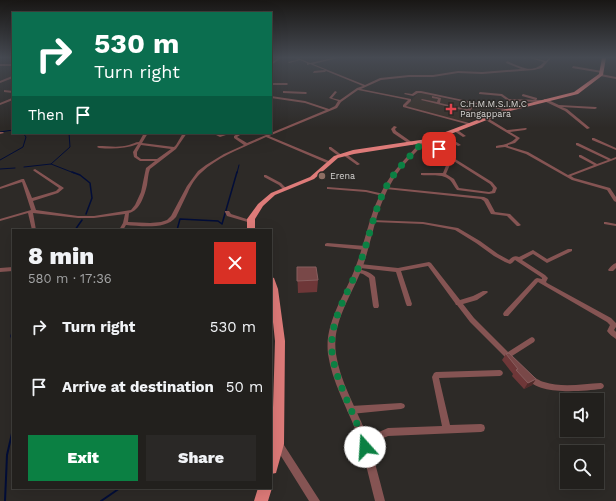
<!DOCTYPE html>
<html lang="en">
<head>
<meta charset="utf-8">
<style>
	:root { --surface:#22201d; --page:#2a2826; --text:#f1f3f6; --muted:#a2a3a4; --line:#3f3e3b; --accent:#0b8043 }
	body { margin:0; font-family:"Work Sans",sans-serif; background:var(--page); color:var(--text); height:100vh; display:flex; flex-direction:column; font-size:15px; white-space:nowrap }
	* { box-sizing:border-box; margin:0 }
	p { font-size:13px; color:var(--muted) }
	.icon { flex:none; width:22px; height:22px; fill:none; stroke:currentColor; stroke-width:2; stroke-linecap:round; stroke-linejoin:round }
	.map { position:relative; flex:1; overflow:hidden }
	.details { position:absolute; left:12px; top:229px; width:260px; height:260px; display:flex; flex-direction:column; background:var(--surface); border-radius:0px; box-shadow:0 4px 16px #0002,0 0 0 1px var(--line) }
	.details>* { flex:none }
	.banner { position:absolute; left:12px; top:12px; width:260px; height:122px; border-radius:0px; box-shadow:0 4px 16px #0002,0 0 0 1px var(--line); background:#0b6e4f; color:#fff; overflow:hidden }
	.buttons { position:absolute; left:560px; top:393px; display:grid; gap:8px }
	.buttons a { display:grid; place-items:center; width:44px; height:44px; border-radius:0px; background:var(--surface); box-shadow:0 4px 16px #0002,0 0 0 1px var(--line); font-size:20px }
	.pin { position:absolute; display:grid; place-items:center; width:34px; height:34px; color:#fff; margin:-17px; border-radius:8px; box-shadow:0 2px 6px #0006 }
	.me { position:absolute; width:44px; margin:-22px; rotate:341deg; stroke-linejoin:round; filter:drop-shadow(0 0 3px #0008) }
	.turn { display:flex; align-items:center; gap:14px; height:84px; padding:0 16px; font-size:18px }
	.turn .icon { width:52px; height:52px; stroke-width:2.5 }
	.turn b { display:block; font-size:28px; line-height:34px }
	.then { display:flex; align-items:center; height:38px; padding:0 16px; background:#0003; gap:8px; font-size:15px }
	.round { display:grid; place-items:center; flex:none; width:42px; height:42px; border-radius:0px; background:var(--page) }
	.headline { display:flex; align-items:center; justify-content:space-between; height:68px; padding:0 16px }
	h1 { font-size:24px; font-weight:800; line-height:30px }
	.primary-button { display:flex; gap:8px; margin-top:auto; padding:8px 16px }
	.primary-button a { flex:1; height:46px; border-radius:0px; background:var(--accent); color:#fff; font-size:16px; font-weight:800; line-height:46px; text-align:center }
	.primary-button a+a { background:var(--page); color:var(--text) }
	ul { padding:0; list-style:none }
	li { display:flex; align-items:center; gap:12px; height:60px; padding:0 16px }
	li div { flex:1 }
	li b { display:block; font-size:15px }
	li em { font-style:normal }
	.map>svg:first-child { display:block }
</style>
</head>
<body>
<div class="map">
<svg width="616" height="501" viewBox="0 0 616 501">
	<rect width="100%" height="100%" fill="#2d2a27"/>
	<path fill="#393029" d="M419,92L498,111L466,122L406,106Z"/>
	<g fill="none" stroke-linecap="round" stroke-linejoin="round">
		<path stroke="#020d38" stroke-width="1" d="M0,132L13,130
			M0,160L23,147L26,137L23,133
			M51,164L70,147L69,133
			M24,167L51,164L74,173
			M0,169L15,168
			M237,173L239,165"/>
		<path stroke="#020d38" stroke-width="1.5" d="M72,172L80,175L90,183L92,198L86,214
			M75,230L82,220
			M177,230L180,219L218,221L222,224L237,172
			M13,330L11,336L13,342"/>
		<path stroke="#020d38" stroke-width="2" d="M5,501L7,455L13,429
			M101,501L120,488"/>
		<path fill="#855453" fill-rule="evenodd" d="M278,58H281L271,65V63Z
			M295,58H298L310,63L333,58H338L313,64L365,85L380,78L409,75H433L458,71L482,72L521,69L506,63L507,61C520,66 532,75 544,62L530,58H534L546,61L549,58H551L542,68L534,70L482,74L458,73L433,77H409L381,80L361,89L411,99V101L406,106L473,124L470,125L403,107V105L408,100L358,90L341,102L337,108L269,136L329,161V163H327L266,137C245,147 219,156 202,172C196,177 191,185 188,192C184,200 180,209 176,217C166,230 140,226 126,225L123,230H119L123,223L125,214L94,218H78L33,213L36,230H32L28,213L0,221V219L31,210L22,182L0,189V187L22,179H24L32,198L56,191L59,188L34,171L33,170L35,169L64,188L58,193L33,201L36,210L78,216H94L131,210L135,205L141,192L146,168L155,161H140L134,157L133,152L138,144C125,149 112,149 99,148L97,147L98,146C108,146 119,148 129,145C133,144 135,142 139,142L144,133H148L142,143L174,147L176,145L183,133H187L176,149L150,169C148,174 148,179 147,185C145,194 140,211 129,213L128,222L150,223L161,222L167,220L171,216L187,186L198,171L206,165L224,154L244,145L234,138V136L239,133H243L237,137L247,143L326,110L305,103L271,98V96L305,101L329,109L335,106L338,101L329,98L335,91L337,92L332,98L340,100L357,88L363,86L326,71L325,72L313,73L314,71L325,70L310,64L307,65V63L300,60L289,63L288,62L298,60ZM141,145L171,149L157,159H141L137,156V152Z
			M523,58H526L525,59Z
			M0,64H13V66H0Z
			M573,66L602,71L603,72L602,73L572,68Z
			M601,74L616,77V79L600,76Z
			M12,76H13V78L0,83V81Z
			M271,83H287L288,84L287,85H271Z
			M4,90L13,91V93L4,92Z
			M284,91L306,92L307,93L306,94L283,93V91Z
			M416,91H421L510,110L508,111L421,93H418L413,96L404,94L405,93L412,94Z
			M480,92L502,94L509,99L541,100L542,101L541,102L508,101L501,96L479,94V93Z
			M523,94L537,98V99L536,100L522,96V95Z
			M432,96L441,98L440,103L466,109H468L471,105L474,106L470,111H466L421,100L422,99L437,102L438,99L432,98Z
			M12,98H13V100L0,105V103Z
			M544,99H546L559,105L596,107L597,108L595,109L562,107L567,109L590,128L587,129L565,111L544,101Z
			M484,117H486L507,130L526,128L527,129L525,130L510,132L520,138L515,143L508,145V146L528,152L568,175L594,165L579,157V155H581L597,164L608,160L576,145V143H578L611,159L616,157V159L571,176L574,178L610,188L616,197V202L614,201L607,190L572,180L526,154L505,147L496,148V146C503,145 510,144 516,138L484,119Z
			M394,126L397,127L395,129L396,131L413,143V145H411L393,133L391,129Z
			M454,129H456L466,136L463,137L454,131Z
			M0,132H3L4,133L0,134Z
			M212,133H217L220,135L226,133H232L220,137Z
			M442,134H444L461,145L458,146L442,136Z
			M592,138H594L616,148V150L592,140Z
			M427,140H429L452,157L492,182L497,188L495,193L489,194L457,190C454,187 453,183 450,180C442,173 431,176 421,175V173H443L449,158L427,142ZM452,160L490,184L493,188L492,191L489,192L459,188L454,179L446,174Z
			M329,147H331L343,156L341,157H340L329,149Z
			M343,153H345L360,164L358,165H357L343,155Z
			M264,175H266L281,183L287,189L285,190H284L279,185L264,177Z
			M327,187L366,190L384,194L385,195L383,196L366,192L328,189H327Z
			M385,187L484,197L488,199L495,212L510,214L521,225L519,226H517L507,216L491,214L484,201L481,199L386,189H385Z
			M225,211H229L231,214L253,221V222L251,223L227,216L225,212Z
			M371,220L423,222L458,228L480,241L498,254L509,260C512,257 515,255 519,257L533,250L547,259L568,249H572V251L547,263L533,254L522,260L545,275L548,278L546,282L547,283L611,318L616,323V327L614,330L616,332V339C613,337 609,334 607,331L610,325L607,322L538,282L508,316H504L503,314L504,312L535,279L537,278L542,279V278L541,277L515,260L512,263L510,264L505,262L494,256L476,243L455,230L423,224L373,222H371Z
			M604,222H606L616,224V226L604,224Z
			M327,243L365,246L367,248L365,250L325,246V244Z
			M429,262L431,263L460,300L473,296L483,291H487L488,292L487,293L477,300L463,304L474,318L508,352L530,338L532,337L534,338L535,340L534,342L512,356L513,358L512,360L510,361L508,360L470,322L457,305H456L455,303L428,266L401,271L412,304L411,306H407L406,304L396,272L360,268L358,267L357,266L358,265L360,264L398,268Z
			M616,263V268L613,271H609L608,270C610,267 613,264 616,263Z
			M13,267V271L0,272V268Z
			M357,269C364,270 370,272 375,277L379,306L378,308H374L373,306L369,278L363,274L355,272L354,271L355,270Z
			M500,370L502,371L503,373L502,375L500,376L439,378L450,425L481,424L484,425L485,428L484,431L481,432L388,436L364,447L361,446L360,443L361,440L388,428L442,426L432,377L434,373L436,372Z
			M530,375C535,377 539,381 544,382C562,388 583,384 601,383L603,384L604,386L603,388L601,389C583,391 538,396 527,378L528,376Z
			M401,403L404,404L405,406L404,408L401,409L351,414L348,412L347,410L348,408L351,406Z"/>
		<path fill="#855453" fill-rule="evenodd" d="M421,142L424,143C414,155 401,166 393,180C377,205 373,235 364,263C354,293 331,321 336,354C340,381 355,406 365,431C373,454 379,478 385,501H375C369,478 364,454 356,431C346,406 332,381 328,354C324,321 347,293 357,263C366,239 370,212 383,189C392,171 407,157 421,142Z
			M279,440L282,442L320,501H309L276,448L274,445L276,442Z"/>
		<path fill="#de7b79" fill-rule="evenodd" d="M602,58H606L603,75L578,94L510,111L430,142L354,154L338,158L314,179L275,195L263,206L255,219V230H247V219L258,204L271,193L310,177L334,156L353,150L427,139L506,109L574,92L599,74Z
			M271,277L274,278L278,289L285,341L284,444L276,473L271,474L275,341L271,303Z
			M271,487L272,488L268,501H254L258,488H271Z"/>
	</g>
	<path fill="#6e3738" d="M297,267L318,280L317,292L298,293Z
		M506,354L536,379L532,385L524,389L512,376L513,374L502,360Z"/>
	<path fill="#4f2b2a" d="M536,379L532,385L524,389L528,383Z"/>
	<path fill="#794848" stroke="#885e5e" d="M297,267H316L318,280L297,281Z
		M509,353L536,379L528,383L516,370L518,369L506,354Z"/>
	<linearGradient id="sky" x2="0" y2="1"><stop stop-color="#191715"/><stop offset="0.45" stop-color="#464a52"/><stop offset="1" stop-color="#464a52" stop-opacity="0"/></linearGradient>
	<rect width="616" height="128" fill="url(#sky)"/>
	<g fill="none" stroke-linecap="round" stroke-linejoin="round">
		<path stroke="#0b8043" stroke-width="7" stroke-dasharray="0 12.6" d="M365,447C356,414 336,385 332,352C329,320 348,294 359,266C370,238 374,206 390,180C399,167 411,155 422,143L428,140L439,149"/>
	</g>
	<path fill="#e0444e" stroke="#2d2a27" stroke-width="1.5" d="M449 103h4v4h4v4h-4v4h-4v-4h-4v-4h4z"/>
	<circle fill="#8d6e63" stroke="#2d2a27" stroke-width="1.5" cx="322" cy="176" r="4"/>
	<g text-anchor="middle" dominant-baseline="central" stroke-width="3" stroke-linejoin="round" paint-order="stroke">
		<g font-size="9" fill="#d7d5d3" stroke="#2d2a27" text-anchor="start">
			<text x="460" y="104">C.H.M.M.S.I.M.C<tspan x="460" dy="10">Pangappara</tspan></text>
			<text x="330" y="176">Erena</text>
		</g>
	</g>
</svg>
<div class="buttons">
<a><svg class="icon" aria-label="sound" viewBox="0 0 24 24"><path d="M4 9h4l5-4v14l-5-4H4zM17 9q2 3 0 6"/></svg></a>
<a><svg class="icon" aria-label="search" viewBox="0 0 24 24"><circle cx="10" cy="10" r="6"/><path d="M15 15l6 6"/></svg></a>
</div>
<div class="pin" style="left:439px;top:149px;background:#d93025"><svg class="icon" aria-label="arrive" viewBox="0 0 24 24"><path d="M6 21V4h12l-3 4 3 4H6"/></svg></div>
<svg class="me" style="left:365px;top:447px" viewBox="-20 -20 40 40"><circle r="19" fill="#fff"/><path d="M0-13L10 11 0 6-10 11z" fill="#0b8043"/></svg>
<div class="banner">
<div class="turn"><svg class="icon" aria-label="right" viewBox="0 0 24 24"><path d="M7 20v-9h11M14 6l5 5-5 5"/></svg><div><b>530 m</b>Turn right</div></div>
<div class="then">Then<svg class="icon" aria-label="arrive" viewBox="0 0 24 24"><path d="M6 21V4h12l-3 4 3 4H6"/></svg></div>
</div>
<section class="details">
<div class="headline"><div><h1>8 min</h1><p>580 m · 17:36</p></div><a class="round" style="background:#d93025;color:#fff"><svg class="icon" aria-label="close" viewBox="0 0 24 24"><path d="M6 6l12 12M18 6L6 18"/></svg></a></div>
<ul>
<li><svg class="icon" aria-label="right" viewBox="0 0 24 24"><path d="M7 20v-9h11M14 6l5 5-5 5"/></svg><div><b>Turn right</b></div><em>530 m</em></li>
<li><svg class="icon" aria-label="arrive" viewBox="0 0 24 24"><path d="M6 21V4h12l-3 4 3 4H6"/></svg><div><b>Arrive at destination</b></div><em>50 m</em></li>
</ul>
<div class="primary-button"><a>Exit</a><a>Share</a></div>
</section>
</div>
</body>
</html>
